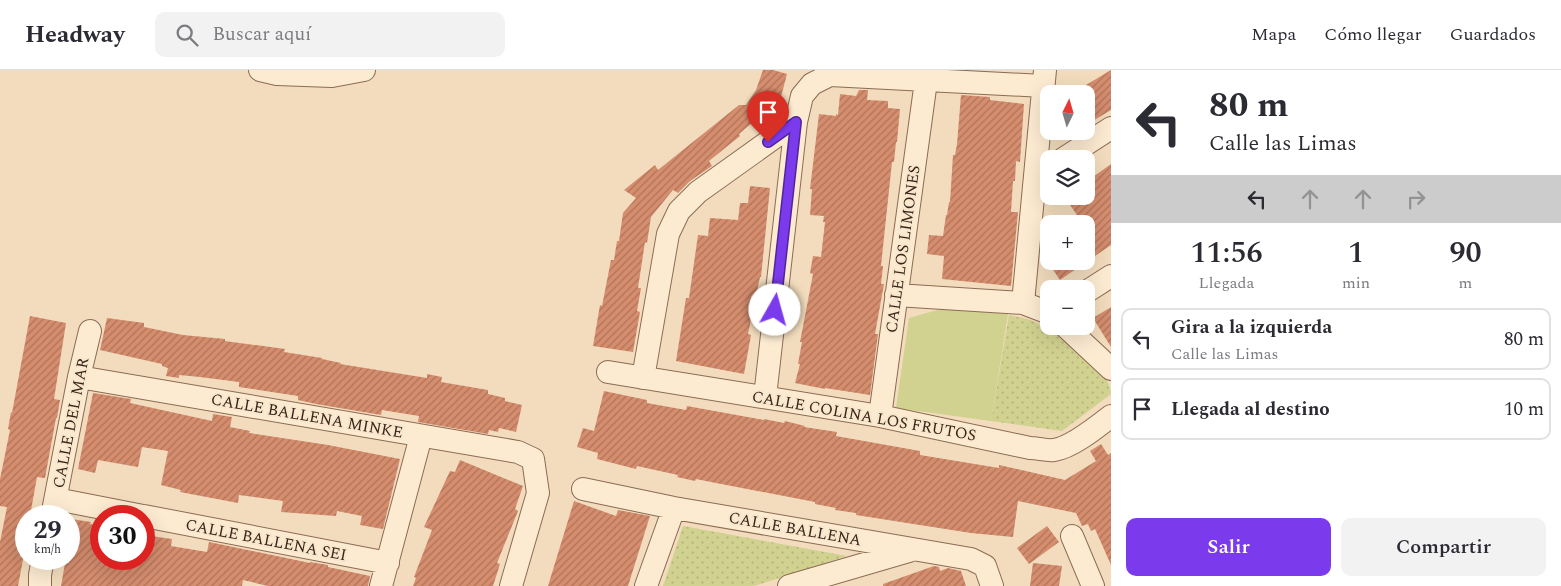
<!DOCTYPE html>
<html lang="es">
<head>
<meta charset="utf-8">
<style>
	:root { --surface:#fff; --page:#f2f2f3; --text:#2b2b33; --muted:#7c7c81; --line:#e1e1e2; --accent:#7c3aed }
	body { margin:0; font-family:Spectral,serif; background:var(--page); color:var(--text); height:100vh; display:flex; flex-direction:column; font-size:19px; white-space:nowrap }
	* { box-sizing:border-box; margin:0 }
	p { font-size:16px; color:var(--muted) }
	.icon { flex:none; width:28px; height:28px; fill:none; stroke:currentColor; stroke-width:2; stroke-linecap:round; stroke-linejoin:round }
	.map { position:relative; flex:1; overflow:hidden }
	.drawer { display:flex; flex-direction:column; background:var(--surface); width:450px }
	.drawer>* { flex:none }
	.hud { background:#fff; color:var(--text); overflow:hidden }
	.needle { width:32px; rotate:5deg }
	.fabs { position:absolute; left:1040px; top:15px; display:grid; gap:10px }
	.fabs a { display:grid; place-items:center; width:55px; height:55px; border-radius:10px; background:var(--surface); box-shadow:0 5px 20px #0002; font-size:25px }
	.speed { position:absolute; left:15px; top:435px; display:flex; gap:10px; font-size:25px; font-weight:700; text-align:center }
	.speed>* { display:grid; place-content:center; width:65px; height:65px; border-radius:50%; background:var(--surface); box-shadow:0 5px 20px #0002; line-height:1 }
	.speed small { font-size:12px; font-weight:400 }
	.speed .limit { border:8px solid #d22; background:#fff; color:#111 }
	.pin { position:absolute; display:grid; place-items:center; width:42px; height:42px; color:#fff; margin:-51px -21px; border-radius:50% 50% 50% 0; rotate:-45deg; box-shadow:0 0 5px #0007 }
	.pin .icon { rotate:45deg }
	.me { position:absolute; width:55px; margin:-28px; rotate:7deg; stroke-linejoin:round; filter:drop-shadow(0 0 4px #0008) }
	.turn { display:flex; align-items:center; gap:18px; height:105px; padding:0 15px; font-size:22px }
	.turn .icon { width:65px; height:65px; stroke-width:2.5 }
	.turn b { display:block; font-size:35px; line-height:42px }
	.lanes { display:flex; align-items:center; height:48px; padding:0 15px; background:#0003; justify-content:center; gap:25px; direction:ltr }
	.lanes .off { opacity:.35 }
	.eta { display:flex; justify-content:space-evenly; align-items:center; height:85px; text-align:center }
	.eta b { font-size:30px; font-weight:600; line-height:35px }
	.action { display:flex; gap:10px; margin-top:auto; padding:10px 15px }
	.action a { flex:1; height:58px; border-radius:10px; background:var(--accent); color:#fff; font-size:20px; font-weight:600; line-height:58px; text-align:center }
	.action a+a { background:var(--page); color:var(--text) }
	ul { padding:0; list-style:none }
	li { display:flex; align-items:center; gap:15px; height:62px; margin:0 10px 8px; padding:0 5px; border:2px solid var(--line); border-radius:10px }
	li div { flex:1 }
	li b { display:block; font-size:19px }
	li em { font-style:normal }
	header { display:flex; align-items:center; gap:30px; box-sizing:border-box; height:70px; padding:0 25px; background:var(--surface); border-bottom:1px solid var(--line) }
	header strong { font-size:24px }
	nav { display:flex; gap:28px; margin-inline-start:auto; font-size:18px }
	.search { width:350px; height:45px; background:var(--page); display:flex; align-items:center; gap:12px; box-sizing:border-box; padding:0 18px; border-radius:10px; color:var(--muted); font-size:19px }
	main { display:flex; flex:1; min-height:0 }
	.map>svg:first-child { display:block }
</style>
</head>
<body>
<header>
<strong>Headway</strong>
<div class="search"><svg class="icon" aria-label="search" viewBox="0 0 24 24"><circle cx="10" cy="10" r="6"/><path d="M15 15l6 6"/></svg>Buscar aquí</div>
<nav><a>Mapa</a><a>Cómo llegar</a><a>Guardados</a></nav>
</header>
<main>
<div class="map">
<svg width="1111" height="516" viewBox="0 0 1111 516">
	<defs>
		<pattern id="park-dots" width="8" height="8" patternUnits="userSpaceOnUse" patternTransform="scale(1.25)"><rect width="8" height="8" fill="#d1d190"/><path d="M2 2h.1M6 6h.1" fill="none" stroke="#b4b37c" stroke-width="1.8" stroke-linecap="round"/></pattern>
		<pattern id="building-hatch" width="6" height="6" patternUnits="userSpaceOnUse" patternTransform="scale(1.25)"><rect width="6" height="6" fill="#d58d6e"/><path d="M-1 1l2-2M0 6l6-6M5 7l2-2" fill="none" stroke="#ae735a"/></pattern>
	</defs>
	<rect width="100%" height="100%" fill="#f2dcbd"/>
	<path fill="url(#park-dots)" d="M1009,245C1017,247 1027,248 1035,252C1056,262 1111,298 1111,324L1062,361L991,351Z
		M683,456L847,486L754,516H663Z"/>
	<path fill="#d1d190" d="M948,237L1008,244L991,351L896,338L909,248Z"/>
	<path fill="url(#building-hatch)" d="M763,0H773L787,4L781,27L765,49L760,46L739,64L740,66L709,91L712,96L690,111L678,123L673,120L651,147L647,173L645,172L638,218H641L637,241L640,242L633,282L593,276L600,235L602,236L611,190H614L617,171H619L623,143L636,128L624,120L655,95L658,100L739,35H746L756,20Z
		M1111,0V40L1086,55V15Z
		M859,20H868L867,30L888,31V38L900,39L897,72H896L894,92H892L881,196H883L881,214H884L875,264H878L870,325L825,318V319L795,313L800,294H798L802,272H800L813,204L810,203L813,186L821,187L825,152H823L824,146L810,145L812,119H810L819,44L836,46V44L838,45L840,24L856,26Z
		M961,25L990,27V30L1024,34L1020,92L1016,91L1015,111H1013L1011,142H1018L1011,216L942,209L944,186L927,184L929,165L943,166L946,145H947L949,132H950L953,85H955L957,74Z
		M1111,94V175L1060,210L1047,191H1086V154H1083L1064,126H1086V112Z
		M750,116L770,118L761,207H760L748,264L751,265L744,304L676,291L686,228H689L698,165L708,166L710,148L738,150L740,133H748Z
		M1111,237V277L1093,248Z
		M30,246L66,253L54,329L60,330L57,348H56L45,408L37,407L30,446H26V474L18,516H0V472L7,437L0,436V409L10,360L8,359L11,342L12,343Z
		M107,248L144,253V257L183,265L225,269V271L285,279L284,282L322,288V289L341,293L340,294L427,308V304L442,307L441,312L488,320V324L505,328V331L522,335L516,362L499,358L498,362L489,360L488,364L418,352L419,346L382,340L381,345L316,334L298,330V326L239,317V312L200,307L179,305V308L166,306L168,298L162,296V294L100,280Z
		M604,321L647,330V333L686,340L687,336L764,350V349L784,353L785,351L805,356L804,357L837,362L836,366L920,381V385L999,398V395L1065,410L1096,391L1090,381L1101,374L1108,385L1111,383V495L1095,459L1091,461L1088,454L1082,456L1076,443L1018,431L1013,467L971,463L856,445V443L835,440L836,438L815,434V432L716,413L696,409L695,411L677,407L678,405L637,396L636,399L597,389L598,383L577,377L583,358L594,361Z
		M93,323L131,329L130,333L212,351L213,344L232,347L230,357L250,361L249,363L328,375L400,389L383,459L360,455L362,446L337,441L336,446L281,442L283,431L239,425L238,433L180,422L181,420L161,415L168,381L142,377L138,397L98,390L95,403L78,399Z
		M460,390L523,416L515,439L518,441L497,493L500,494L493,516H413L416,508L414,507L432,460L424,457L450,401L455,402Z
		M574,431L616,446L618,440L650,446L628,516H548Z
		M71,449L91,452L90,454L101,456V489H144V465L172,469L171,476L207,482L209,472L310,493V492L328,495V497L370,506L368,516H268L243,510L242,516H61L65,493H69V462Z
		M1047,456L1059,472L1029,494L1017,478Z
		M1033,493L1062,496L1059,516H1030Z
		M934,496L939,497L940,501L948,498L961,501L966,516H883V514Z"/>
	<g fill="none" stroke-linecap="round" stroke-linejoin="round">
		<defs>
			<path id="minor" d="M260,0L277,4L332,6L364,0
				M1063,89L1111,58
				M1086,222L1111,206
				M896,225L1023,233L1049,243
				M1023,233L1045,0
				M1065,256L1111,299
				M608,302L880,346L1030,378C1038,378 1047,381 1054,380C1071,378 1097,357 1111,346
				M79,307L518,382L533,389L538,423L511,516
				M643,308L668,164L679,141L698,122L796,52L802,26L812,14L830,5L1043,16
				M765,327L796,52
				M880,346L926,11
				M583,419L674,438L971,489L985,496L992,516
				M56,429L143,446
				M52,446L79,307L90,261
				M144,446L388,493
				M1072,466L1093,516
				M40,516V505L43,489
				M381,516L421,366
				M646,516L674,438
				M789,516L909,481"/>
		</defs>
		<use href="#minor" stroke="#8c6b54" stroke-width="24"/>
		<use href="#minor" stroke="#fcead1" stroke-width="22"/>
	</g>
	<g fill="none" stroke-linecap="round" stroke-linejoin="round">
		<defs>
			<path id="route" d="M768,72L796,52L775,240"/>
		</defs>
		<use href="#route" stroke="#51269a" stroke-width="12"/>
		<use href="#route" stroke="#7c3aed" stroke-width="9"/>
	</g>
	<g text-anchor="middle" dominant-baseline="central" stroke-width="4" stroke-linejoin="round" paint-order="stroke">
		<g font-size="16" fill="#39261a" stroke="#f9e7cd">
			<text transform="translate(903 179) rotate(-82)">CALLE LOS LIMONES</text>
			<text transform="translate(307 346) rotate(10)">CALLE BALLENA MINKE</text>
			<text transform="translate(864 346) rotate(10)">CALLE COLINA LOS FRUTOS</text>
			<text transform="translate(71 353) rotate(-79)">CALLE DEL MAR</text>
			<text transform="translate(795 459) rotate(10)">CALLE BALLENA</text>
			<text transform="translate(266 470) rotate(11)">CALLE BALLENA SEI</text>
		</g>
	</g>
</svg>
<div class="fabs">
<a><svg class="needle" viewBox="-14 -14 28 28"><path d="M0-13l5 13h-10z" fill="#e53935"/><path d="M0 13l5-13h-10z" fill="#7c7c81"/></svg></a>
<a><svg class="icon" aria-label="layers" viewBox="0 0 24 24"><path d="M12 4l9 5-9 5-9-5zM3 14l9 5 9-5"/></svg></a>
<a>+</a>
<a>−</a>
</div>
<div class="speed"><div>29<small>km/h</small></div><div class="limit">30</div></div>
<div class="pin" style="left:768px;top:72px;background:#d93025"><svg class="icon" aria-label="arrive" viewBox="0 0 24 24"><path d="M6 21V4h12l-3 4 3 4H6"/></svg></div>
<svg class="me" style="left:775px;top:240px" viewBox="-20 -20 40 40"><circle r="19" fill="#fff"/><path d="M0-13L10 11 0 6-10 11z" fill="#7c3aed"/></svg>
</div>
<section class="drawer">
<div class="hud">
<div class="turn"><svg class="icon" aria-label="left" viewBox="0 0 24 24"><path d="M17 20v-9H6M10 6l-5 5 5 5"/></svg><div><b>80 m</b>Calle las Limas</div></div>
<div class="lanes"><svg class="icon" aria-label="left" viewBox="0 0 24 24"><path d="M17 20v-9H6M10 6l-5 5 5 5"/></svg><svg class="icon off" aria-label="ahead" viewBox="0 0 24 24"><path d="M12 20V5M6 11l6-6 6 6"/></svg><svg class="icon off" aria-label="ahead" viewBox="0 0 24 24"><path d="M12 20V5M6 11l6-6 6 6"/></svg><svg class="icon off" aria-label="right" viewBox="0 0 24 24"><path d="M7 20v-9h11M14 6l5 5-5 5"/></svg></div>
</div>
<div class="eta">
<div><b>11:56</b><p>Llegada</p></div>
<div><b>1</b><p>min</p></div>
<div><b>90</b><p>m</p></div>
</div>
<ul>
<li><svg class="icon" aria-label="left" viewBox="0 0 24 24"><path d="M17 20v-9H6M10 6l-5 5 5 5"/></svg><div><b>Gira a la izquierda</b><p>Calle las Limas</p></div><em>80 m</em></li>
<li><svg class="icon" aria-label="arrive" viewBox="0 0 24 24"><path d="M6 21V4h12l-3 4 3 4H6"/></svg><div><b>Llegada al destino</b></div><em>10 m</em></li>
</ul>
<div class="action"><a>Salir</a><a>Compartir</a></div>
</section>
</main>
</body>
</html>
